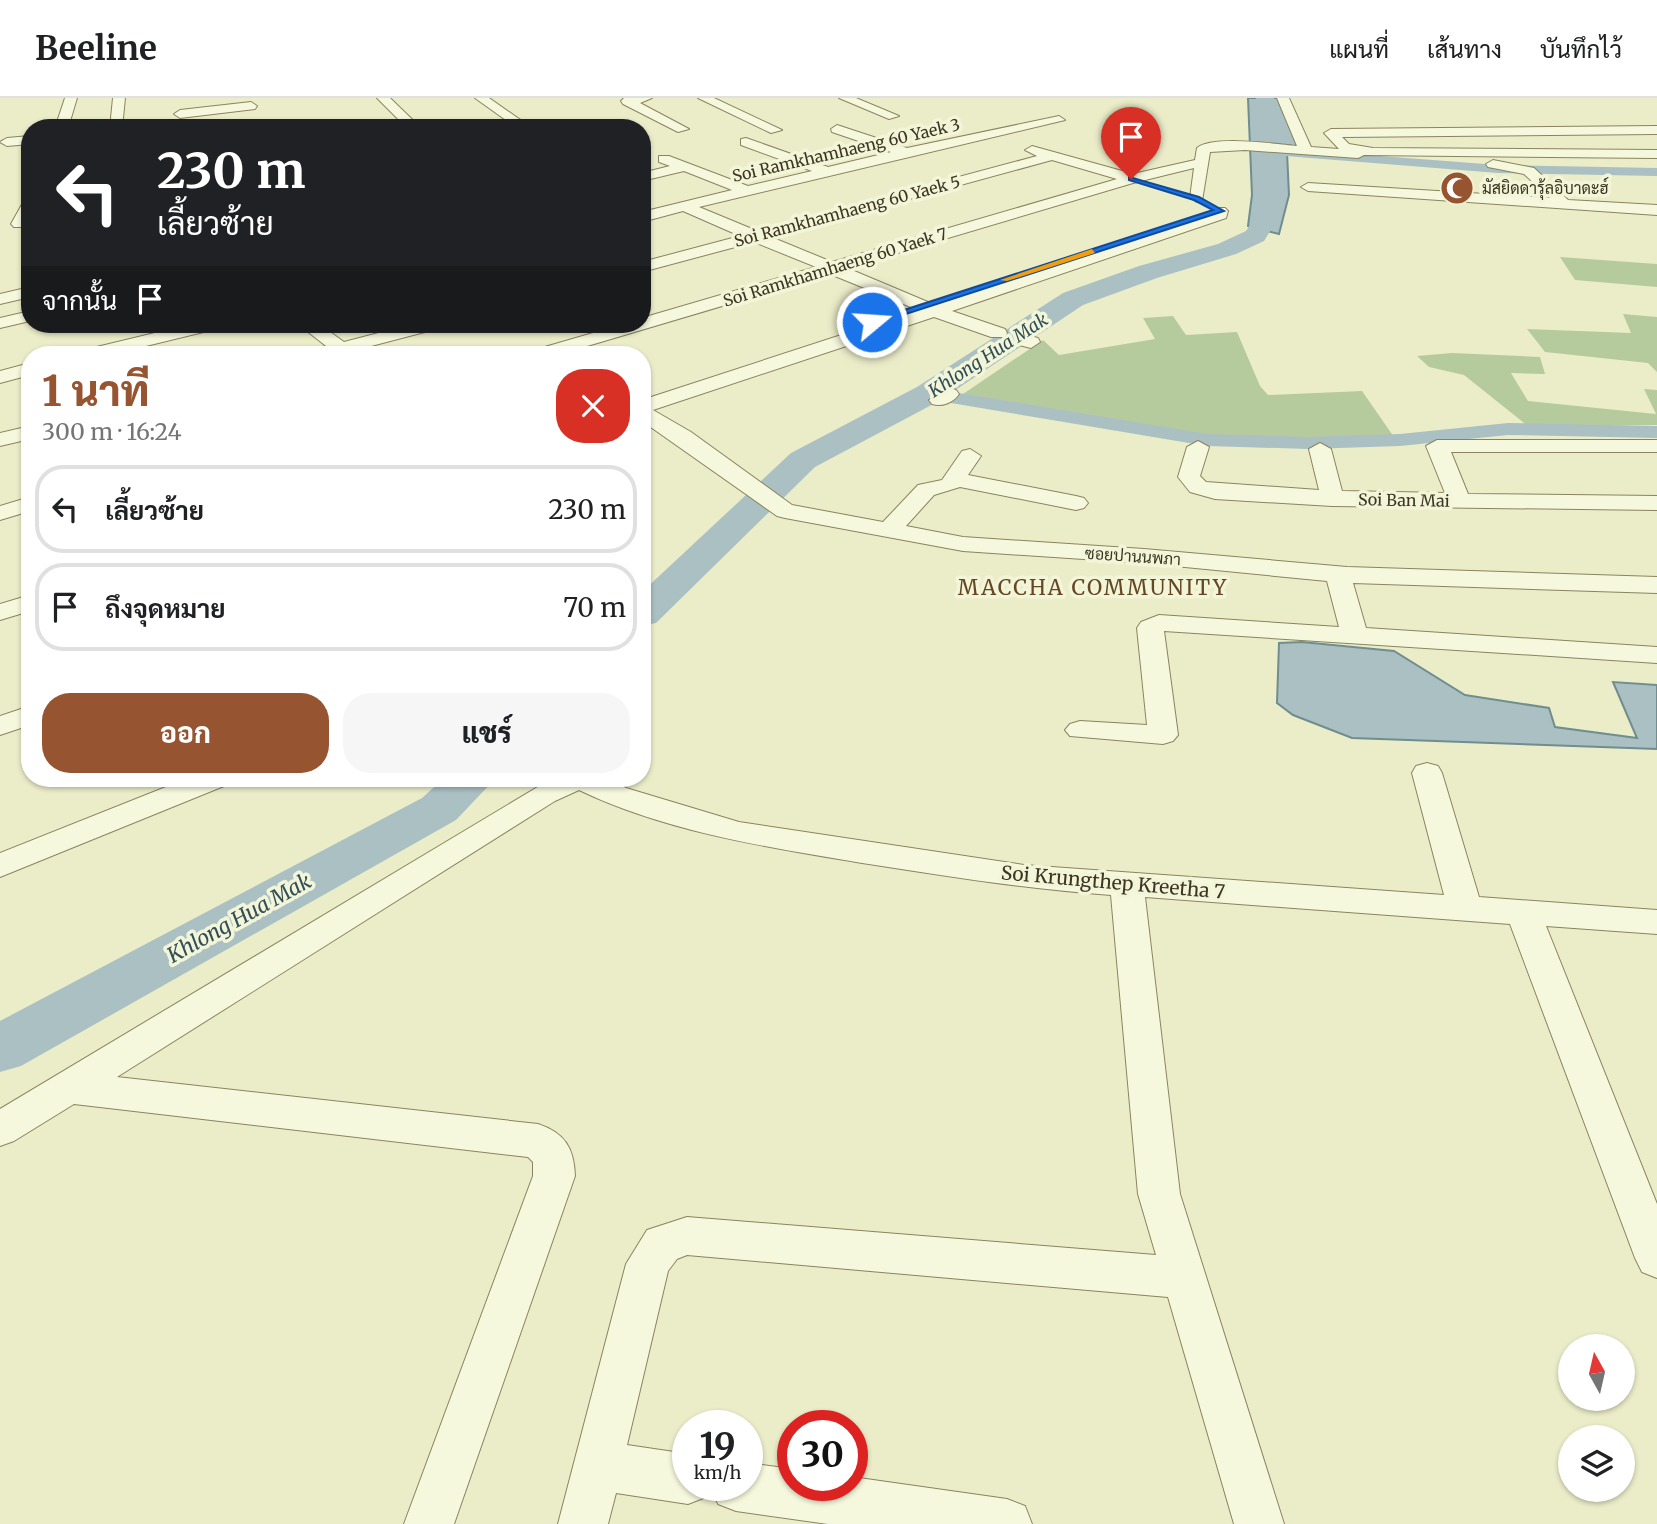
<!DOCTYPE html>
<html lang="th">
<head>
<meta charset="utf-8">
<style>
	:root { --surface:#fff; --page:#f6f6f6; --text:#202124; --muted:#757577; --line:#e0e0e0; --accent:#965431 }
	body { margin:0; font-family:Merriweather,Sarabun,serif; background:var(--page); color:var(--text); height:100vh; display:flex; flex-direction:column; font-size:26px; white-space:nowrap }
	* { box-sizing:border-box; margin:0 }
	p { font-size:23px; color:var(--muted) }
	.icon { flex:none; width:38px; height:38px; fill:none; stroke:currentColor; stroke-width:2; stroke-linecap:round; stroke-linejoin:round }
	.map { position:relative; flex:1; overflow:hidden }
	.drawer { position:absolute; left:21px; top:248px; width:630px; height:441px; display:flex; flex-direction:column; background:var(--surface); border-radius:28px; box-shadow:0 2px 5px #0004 }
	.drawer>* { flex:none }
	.guide { position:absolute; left:21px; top:21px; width:630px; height:214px; border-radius:28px; box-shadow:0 2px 5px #0004; background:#202124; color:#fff; overflow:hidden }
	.needle { width:46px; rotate:352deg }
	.fabs { position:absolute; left:1558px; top:1236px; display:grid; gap:14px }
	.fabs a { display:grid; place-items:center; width:77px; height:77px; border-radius:50%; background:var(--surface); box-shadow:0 2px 5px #0004; font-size:35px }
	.speed { position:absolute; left:672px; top:1312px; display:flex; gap:14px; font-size:35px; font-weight:700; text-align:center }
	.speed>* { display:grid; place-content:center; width:91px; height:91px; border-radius:50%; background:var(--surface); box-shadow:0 2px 5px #0004; line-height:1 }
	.speed small { font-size:18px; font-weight:400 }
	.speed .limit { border:10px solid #d22; background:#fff; color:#111 }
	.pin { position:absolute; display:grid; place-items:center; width:60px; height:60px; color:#fff; margin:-72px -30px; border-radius:50% 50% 50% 0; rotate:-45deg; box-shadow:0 0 7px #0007 }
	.pin .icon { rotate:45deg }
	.me { position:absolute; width:77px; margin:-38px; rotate:72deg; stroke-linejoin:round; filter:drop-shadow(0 0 5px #0008) }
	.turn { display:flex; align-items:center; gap:24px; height:147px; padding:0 21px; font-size:32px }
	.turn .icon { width:91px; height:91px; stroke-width:2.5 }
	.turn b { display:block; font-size:49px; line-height:60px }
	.then { display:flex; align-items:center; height:66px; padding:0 21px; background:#0003; gap:14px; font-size:26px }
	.round { display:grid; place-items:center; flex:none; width:74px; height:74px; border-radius:28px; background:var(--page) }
	.summary { display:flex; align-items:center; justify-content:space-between; height:119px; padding:0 21px }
	h1 { font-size:42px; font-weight:800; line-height:52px; color:var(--accent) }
	.cta { display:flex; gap:14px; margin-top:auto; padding:14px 21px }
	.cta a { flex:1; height:80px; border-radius:28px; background:var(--accent); color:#fff; font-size:28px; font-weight:800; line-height:80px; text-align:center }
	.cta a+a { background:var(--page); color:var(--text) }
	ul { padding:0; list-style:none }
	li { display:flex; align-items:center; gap:21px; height:88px; margin:0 14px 10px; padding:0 7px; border:4px solid var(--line); border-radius:28px }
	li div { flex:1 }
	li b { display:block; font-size:26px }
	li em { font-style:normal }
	header { display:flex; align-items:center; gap:42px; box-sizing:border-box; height:98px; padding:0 35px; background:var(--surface); border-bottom:2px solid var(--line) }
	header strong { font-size:33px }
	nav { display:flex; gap:38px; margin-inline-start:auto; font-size:24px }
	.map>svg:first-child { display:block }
</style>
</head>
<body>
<header>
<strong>Beeline</strong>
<nav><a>แผนที่</a><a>เส้นทาง</a><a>บันทึกไว้</a></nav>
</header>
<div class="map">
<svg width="1657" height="1426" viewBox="0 0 1657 1426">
	<rect width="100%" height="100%" fill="#ebedc9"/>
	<path fill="#b6cb9d" d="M1560,159L1657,166V189L1575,182Z
		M1623,216L1657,219V274L1648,265L1545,254L1527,231L1631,235Z
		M1173,218L1186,237L1237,234L1260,288L1268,297L1362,293L1394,339L1272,342L1193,335L960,298L1043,242L1059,257L1155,241L1143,220Z
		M1452,255L1540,259L1545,276L1511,275L1528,303L1656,316L1644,291L1657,292V327L1528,328L1464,277L1429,269L1417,258Z"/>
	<path fill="#aac0c2" stroke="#708d90" stroke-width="2" d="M1248,0H1279L1297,47L1287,54L1289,97L1279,136L1248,128L1252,97Z
		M1302,544L1394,553L1465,597L1549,610L1555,629L1637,640L1613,584L1657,587V651L1352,640L1293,617L1277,605L1279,545Z"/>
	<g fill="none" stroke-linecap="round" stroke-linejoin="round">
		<path fill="#aac0c2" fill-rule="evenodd" d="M1265,49L1498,67L1657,70V78L1498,75L1260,56V50Z
			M928,290L1207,336L1308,339L1400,336L1508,325L1657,328V340L1508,337L1400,348L1308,351L1207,348L921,300L918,296L921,292Z"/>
		<path fill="#aac0c2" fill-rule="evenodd" d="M1256,0H1274L1277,122L1264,143L1236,156L1157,180L1083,207L939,303L815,369L656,525L642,528V494L791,355L917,289L1063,195L1139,168L1218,146L1246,133L1253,122Z
			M443,681H495L456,722L21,968L0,974V923L422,700Z"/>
		<defs>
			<path id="minor" d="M65,0H77L68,30H55Z
				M113,0H125L122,30H110Z
				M377,0H390L421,30H369L400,23Z
				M475,0H489L532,30H517Z
				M624,0H652L640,5L689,31L678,34L623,6L621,3Z
				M698,0H714L782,32L771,35Z
				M839,0H856L899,18L889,21Z
				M1277,0H1289L1311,49L1339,51L1324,35L1331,31L1657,28V36L1342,39L1349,46L1373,50L1657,52V60L1364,57L1358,60L1245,52L1210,54L1202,103L1197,104L1190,100L1194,70L1133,85L847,170L935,207L1213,115L1215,110H1225L1228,113L1226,120L952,213L1005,231L1007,235L1005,239H991L934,219L653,312L691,334L792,407L883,424L918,387L942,382L962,353L970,351L981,358L968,377L1076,398L1084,400L1088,405L1084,410L1076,412L960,389L934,397L906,428L963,439L1144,451L1347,469L1657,479V495L1353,485L1366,530L1657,549V565L1164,533L1178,637L1173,643L1163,646L1070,638L1065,632L1070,626L1080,623L1147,627L1137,530L1141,524L1159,517L1339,529L1327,483L1144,465L963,453L785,420L777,418L642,323V302L918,212L830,176L557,257H528L531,253L624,226H642V220L816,169L754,144L642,174V164L740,138L683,113L642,124V114L732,92L684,73L642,83V75L670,68L659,64V58H669L748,88L812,73L741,47V41L746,40L828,69L891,54L832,34L831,31L837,27L907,50L1059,18L1065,22L699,109L757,133L1037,58L1025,52L1032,48L1133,76L1195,62L1197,50C1213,37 1276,46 1297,48ZM1052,62L1117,81L832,164L771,139Z
				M251,4L257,8L255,11L180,20L174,16L180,12Z
				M30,38V46L7,48L0,44L7,40Z
				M1493,62L1534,70L1568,102L1657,107V117L1308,93L1301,89L1308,85L1550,100L1524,76L1488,69L1486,66Z
				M30,100L27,126L24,129H14L11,126L25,101Z
				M30,189V199L0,206V196Z
				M30,213V223L0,230V220Z
				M192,226H223L220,230L109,257H77L80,253Z
				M298,226H319L344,244L413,226H443L440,230L356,252L360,257H305L307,253L326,248Z
				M1026,237L1038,240L1040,244L1031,250L1019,247L1017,243Z
				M30,265V277L0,285V273Z
				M949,290L956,292L959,296C953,305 942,309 932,306L929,302Z
				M30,328V341L0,348V335Z
				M1437,342H1657V354H1451L1468,396L1657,398V412L1332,408L1215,401L1190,394L1178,379L1187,349L1198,343L1209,349L1200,378L1206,384L1319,392L1309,351L1320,345L1331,351L1342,393L1445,395L1426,348Z
				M30,399V413L0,422V408Z
				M30,497V513L0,522V506Z
				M30,608V627L0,637V618Z
				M1427,665L1438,668L1442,675L1479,799L1657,812V836L1546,828L1657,1106V1180L1642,1174L1635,1160L1510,826L1145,799L1180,1096L1284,1426H1234L1168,1199L687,1157L677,1161L668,1173L627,1347L688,1356V1388H710L706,1399L688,1406L616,1395L608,1426H558L626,1166L647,1132L687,1119L1156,1157L1138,1096L1111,797C1027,791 945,778 862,765C766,749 667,734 579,692L555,703L117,979L538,1026C565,1035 574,1050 575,1078L454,1426H404L533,1078V1064L528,1059L74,1006L14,1043L0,1048V1011L551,681H606L626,690L739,724L1024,767L1444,797L1412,675L1416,668Z
				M186,681H228L224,688L0,779V755Z
				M747,1365L793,1371V1388H852V1379L1007,1401L1025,1408L1032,1426H828L736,1413L718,1406L711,1388H747Z"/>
		</defs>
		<use href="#minor" stroke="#89845f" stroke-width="2"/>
		<use href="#minor" fill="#f6f8dd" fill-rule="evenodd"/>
	</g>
	<path fill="#1a73e8" stroke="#114b97" stroke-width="2" d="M1129,79L1199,99L1224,113L875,226L867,224L1213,112L1194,102L1129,82Z"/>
	<path fill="#f59e0b" d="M1092,151L1095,155L1007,183L1000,182Z"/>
	<defs>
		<symbol id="mosque-disc" viewBox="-11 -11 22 22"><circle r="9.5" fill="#965431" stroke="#f3f5d9"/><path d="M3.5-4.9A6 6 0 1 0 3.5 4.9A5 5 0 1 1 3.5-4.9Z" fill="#fff"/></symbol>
	</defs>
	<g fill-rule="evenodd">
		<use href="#mosque-disc" x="1438" y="71" width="38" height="38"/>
	</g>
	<g text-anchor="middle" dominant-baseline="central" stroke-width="7" stroke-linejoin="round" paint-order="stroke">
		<g font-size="16" fill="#3a3621" stroke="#f3f5d9">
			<text transform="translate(846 52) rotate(-13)">Soi Ramkhamhaeng 60 Yaek 3</text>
			<text transform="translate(847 113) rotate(-15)">Soi Ramkhamhaeng 60 Yaek 5</text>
			<text transform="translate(835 169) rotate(-17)">Soi Ramkhamhaeng 60 Yaek 7</text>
			<text transform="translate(1404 402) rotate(1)">Soi Ban Mai</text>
			<text transform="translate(1133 458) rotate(4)">ซอยปานนพภา</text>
		</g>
		<g font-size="16" fill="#3a3621" stroke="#f3f5d9" text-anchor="start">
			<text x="1482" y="90">มัสยิดดารุ้ลอิบาดะฮ์</text>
		</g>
		<g font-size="18" font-style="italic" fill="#314e59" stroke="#f3f5d9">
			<text transform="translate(988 257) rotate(-33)">Khlong Hua Mak</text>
		</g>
		<g font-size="19" fill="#3a3621" stroke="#f3f5d9">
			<text transform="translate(1113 784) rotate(5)">Soi Krungthep Kreetha 7</text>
		</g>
		<g font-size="21" letter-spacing="2" fill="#654823" stroke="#f3f5d9">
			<text x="1093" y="489">MACCHA COMMUNITY</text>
		</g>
		<g font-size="21" font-style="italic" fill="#314e59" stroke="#f3f5d9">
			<text transform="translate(239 820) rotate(-29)">Khlong Hua Mak</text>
		</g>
	</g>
</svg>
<div class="fabs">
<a><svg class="needle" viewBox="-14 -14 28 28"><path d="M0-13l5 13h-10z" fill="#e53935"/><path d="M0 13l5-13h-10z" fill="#757577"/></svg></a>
<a><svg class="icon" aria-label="layers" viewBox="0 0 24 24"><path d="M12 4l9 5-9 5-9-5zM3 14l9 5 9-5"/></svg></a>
</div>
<div class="speed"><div>19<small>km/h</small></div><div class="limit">30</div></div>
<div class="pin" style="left:1131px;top:81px;background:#d93025"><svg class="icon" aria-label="arrive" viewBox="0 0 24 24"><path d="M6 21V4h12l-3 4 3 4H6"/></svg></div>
<svg class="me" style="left:872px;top:224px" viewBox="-20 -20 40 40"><circle r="17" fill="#1a73e8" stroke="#fff" stroke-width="3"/><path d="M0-11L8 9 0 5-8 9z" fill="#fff"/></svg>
<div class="guide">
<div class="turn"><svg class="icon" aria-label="left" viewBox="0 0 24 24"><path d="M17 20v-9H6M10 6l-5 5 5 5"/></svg><div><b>230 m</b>เลี้ยวซ้าย</div></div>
<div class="then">จากนั้น<svg class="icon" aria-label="arrive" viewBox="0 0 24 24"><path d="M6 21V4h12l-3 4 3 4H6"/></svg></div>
</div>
<section class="drawer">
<div class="summary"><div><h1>1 นาที</h1><p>300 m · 16:24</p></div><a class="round" style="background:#d93025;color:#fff"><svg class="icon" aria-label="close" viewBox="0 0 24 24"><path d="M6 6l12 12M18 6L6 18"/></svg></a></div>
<ul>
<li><svg class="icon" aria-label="left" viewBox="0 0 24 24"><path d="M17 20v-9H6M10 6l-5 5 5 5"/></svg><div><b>เลี้ยวซ้าย</b></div><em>230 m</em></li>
<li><svg class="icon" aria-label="arrive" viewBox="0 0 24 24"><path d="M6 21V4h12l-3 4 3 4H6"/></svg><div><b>ถึงจุดหมาย</b></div><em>70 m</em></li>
</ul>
<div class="cta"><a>ออก</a><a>แชร์</a></div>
</section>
</div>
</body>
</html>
